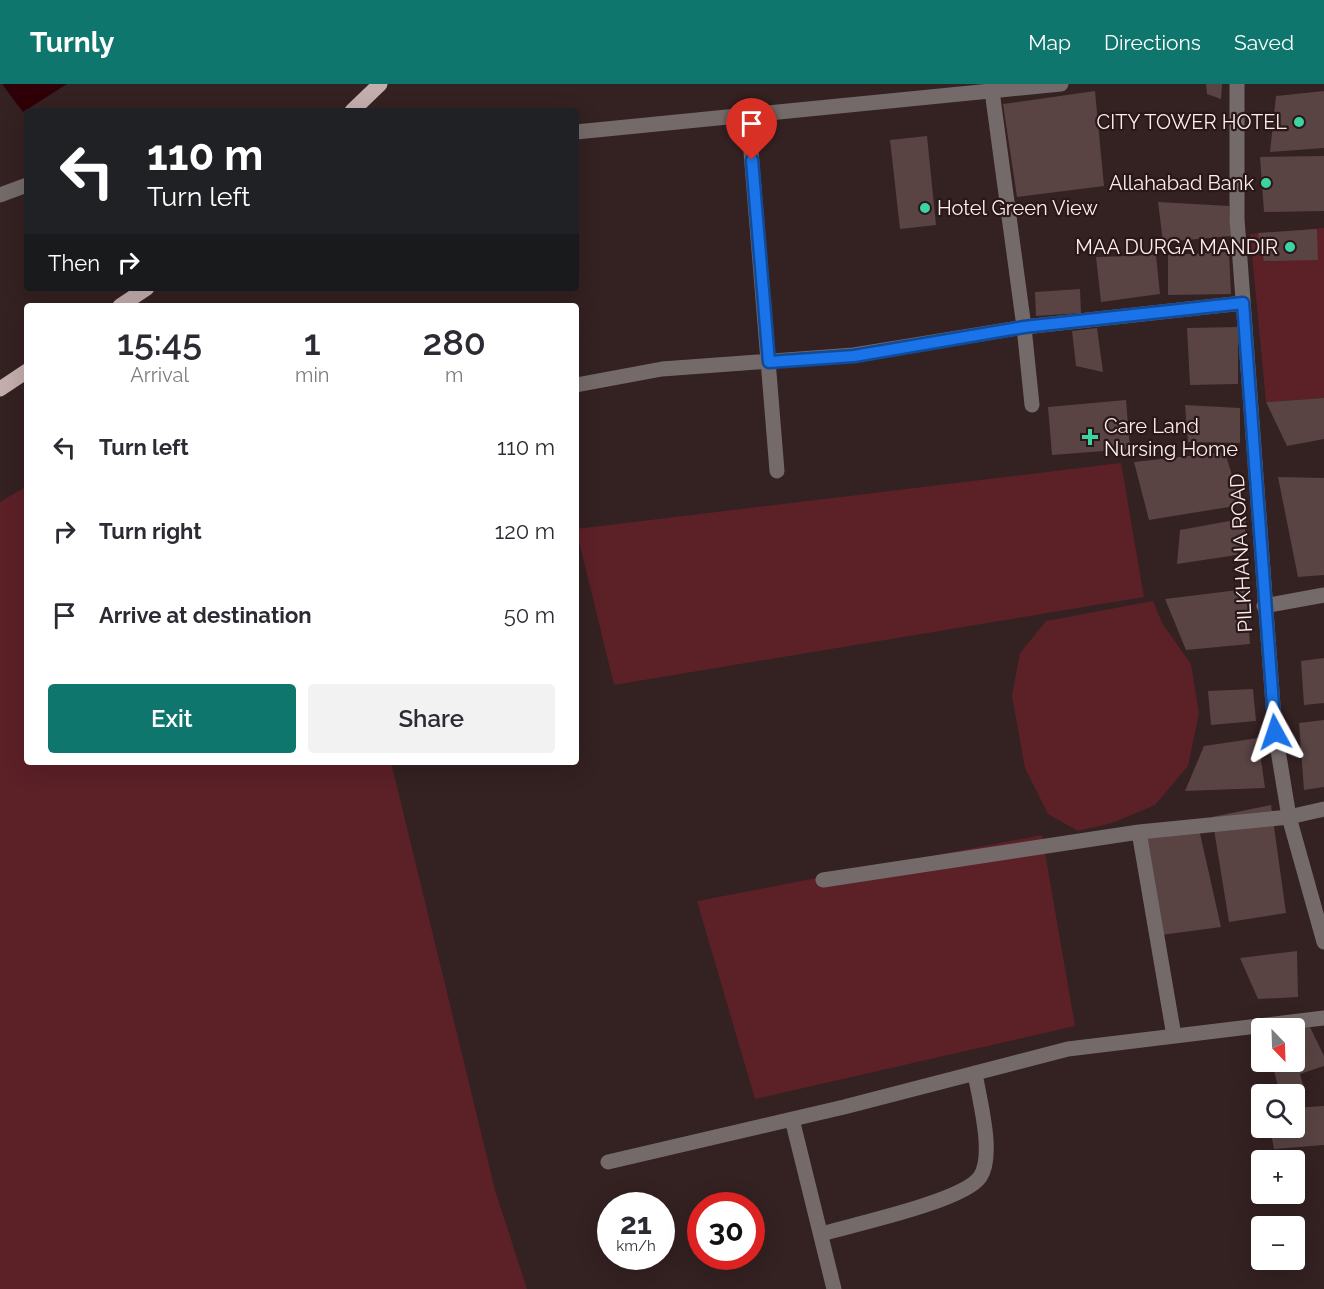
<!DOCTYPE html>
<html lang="en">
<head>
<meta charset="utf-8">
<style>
	:root { --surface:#fff; --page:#f2f2f3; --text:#2b2b33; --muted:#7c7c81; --accent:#0f766e }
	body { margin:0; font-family:Raleway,sans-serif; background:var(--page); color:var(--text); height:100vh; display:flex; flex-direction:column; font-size:22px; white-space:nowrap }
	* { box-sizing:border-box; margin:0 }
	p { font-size:20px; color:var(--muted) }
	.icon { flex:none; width:33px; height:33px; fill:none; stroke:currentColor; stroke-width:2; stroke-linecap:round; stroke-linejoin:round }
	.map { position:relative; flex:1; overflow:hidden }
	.side { position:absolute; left:24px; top:219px; width:555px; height:462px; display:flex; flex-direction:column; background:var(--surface); border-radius:6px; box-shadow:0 6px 24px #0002 }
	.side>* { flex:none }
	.guide { position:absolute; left:24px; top:24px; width:555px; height:183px; border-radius:6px; box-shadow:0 6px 24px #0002; background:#202124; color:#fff; overflow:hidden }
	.needle { width:39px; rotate:157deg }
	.buttons { position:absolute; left:1251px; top:934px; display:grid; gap:12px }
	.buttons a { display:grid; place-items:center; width:54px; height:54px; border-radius:6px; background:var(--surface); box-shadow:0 6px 24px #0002; font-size:30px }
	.speed { position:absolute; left:597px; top:1108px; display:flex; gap:12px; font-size:30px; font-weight:700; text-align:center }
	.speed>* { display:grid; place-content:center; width:78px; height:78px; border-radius:50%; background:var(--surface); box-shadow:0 6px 24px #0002; line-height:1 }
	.speed small { font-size:15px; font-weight:400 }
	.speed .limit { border:9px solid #d22; background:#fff; color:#111 }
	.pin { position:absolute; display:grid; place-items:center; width:51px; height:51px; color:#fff; margin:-62px -26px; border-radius:50% 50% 50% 0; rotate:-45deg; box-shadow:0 0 6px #0007 }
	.pin .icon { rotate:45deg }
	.me { position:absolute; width:66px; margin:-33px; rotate:355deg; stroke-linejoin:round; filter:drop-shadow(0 0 4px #0008) }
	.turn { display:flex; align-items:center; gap:21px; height:126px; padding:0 24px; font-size:27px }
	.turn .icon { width:78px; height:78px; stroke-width:2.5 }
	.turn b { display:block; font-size:42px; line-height:51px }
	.then { display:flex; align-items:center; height:57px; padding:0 24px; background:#0003; gap:12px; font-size:22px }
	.eta { display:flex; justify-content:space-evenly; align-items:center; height:102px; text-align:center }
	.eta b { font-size:36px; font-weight:600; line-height:42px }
	.action { display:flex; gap:12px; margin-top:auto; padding:12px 24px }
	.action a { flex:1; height:69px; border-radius:6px; background:var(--accent); color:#fff; font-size:24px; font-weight:600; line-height:69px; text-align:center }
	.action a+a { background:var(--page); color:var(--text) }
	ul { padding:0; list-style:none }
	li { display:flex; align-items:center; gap:18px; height:84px; padding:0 24px }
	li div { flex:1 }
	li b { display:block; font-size:22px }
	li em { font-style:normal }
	header { display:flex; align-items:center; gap:36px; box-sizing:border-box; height:84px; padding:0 30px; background:var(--accent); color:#fff }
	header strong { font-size:28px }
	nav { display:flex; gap:33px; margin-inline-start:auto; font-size:21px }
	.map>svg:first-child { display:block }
</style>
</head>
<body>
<header>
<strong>Turnly</strong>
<nav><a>Map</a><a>Directions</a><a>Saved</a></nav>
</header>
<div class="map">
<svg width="1324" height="1205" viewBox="0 0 1324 1205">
	<rect width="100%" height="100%" fill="#342122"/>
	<path fill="#5c2027" d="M1324,144V314L1266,318L1250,150Z
		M1121,379L1144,513L614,601L576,445Z
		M27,402V678H391L495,1106L527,1205H0V418Z
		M1153,517L1162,539L1191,580L1199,629L1188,682L1155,721L1112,739L1078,747L1048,730L1025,684L1012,612L1020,569L1046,537Z
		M1042,751L1075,942L755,1015L697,817Z"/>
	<path fill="#2f0007" d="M2,0H67L23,28Z"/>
	<path fill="#594343" d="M1206,0H1222L1221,15L1207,10Z
		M1095,7L1104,102L1017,113L1003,20Z
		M1324,7V64L1270,68L1276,12Z
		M927,52L936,141L900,145L890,56Z
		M1324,72V127L1264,128L1260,73Z
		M1158,118L1229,122L1231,152L1163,158Z
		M1317,145L1318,176L1264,177L1258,149Z
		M1229,168L1231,210L1168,211V171Z
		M1156,171L1160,210L1101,218L1096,173Z
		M1080,205L1081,229L1036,232L1035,208Z
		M1238,243V300L1190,301L1187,244Z
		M1097,244L1103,288L1076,282L1072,247Z
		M1324,314V355L1287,362L1266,318Z
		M1126,316L1130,365L1052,371L1048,323Z
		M1185,321L1240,324V359L1188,358Z
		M1225,368L1241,421L1149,436L1134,378Z
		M1278,393L1324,394V491L1298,493Z
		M1246,434L1243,470L1177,480L1180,446Z
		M1246,505L1250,560L1186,566L1165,515Z
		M1324,574V619L1304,621L1301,577Z
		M1253,605L1256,637L1211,641L1208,607Z
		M1324,636V703L1304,706L1299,639Z
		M1258,654L1265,704L1185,707L1204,662Z
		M1271,721L1286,829L1229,838L1212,733Z
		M1199,745L1221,843L1161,851L1141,752Z
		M1297,867L1298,913L1258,915L1240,874Z
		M1310,943L1324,972V982L1300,990L1304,1005L1280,1011L1272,978H1294V946Z
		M1324,1022V1061L1274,1065L1270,1044H1294V1024Z"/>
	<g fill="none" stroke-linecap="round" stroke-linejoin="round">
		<path stroke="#746a6a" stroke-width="15" d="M1237,0V135L1275,648L1289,733L1324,858
			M748,31L777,387
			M576,48L1061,0
			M0,111L27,101
			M576,301L662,285L854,271L1024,243L992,7
			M1032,321L1024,243L1243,219
			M1264,522L1324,511
			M1139,748L1174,952
			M823,796L1139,748L1289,733L1324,725
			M792,1035L834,1205
			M608,1078L844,1023L1068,965L1324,934
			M821,1150C852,1141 964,1117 980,1093C995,1071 979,1015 975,989"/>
		<path stroke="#c3adad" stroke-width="15" d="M352,27L380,0
			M120,222L147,204
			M0,305L27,287"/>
	</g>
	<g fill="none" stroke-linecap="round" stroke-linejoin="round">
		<defs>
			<path id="route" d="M752,76L769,278L854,272L1024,243L1243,219L1275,648"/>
		</defs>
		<use href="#route" stroke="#114b97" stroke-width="15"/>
		<use href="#route" stroke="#1a73e8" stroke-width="10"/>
	</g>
	<g fill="#3dd4a3" stroke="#2a1718" stroke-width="2">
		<circle cx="1299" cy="38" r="6"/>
		<circle cx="1266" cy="99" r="6"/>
		<circle cx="925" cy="124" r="6"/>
		<circle cx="1290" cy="163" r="6"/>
		<path d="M1087 344h6v6h6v6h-6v6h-6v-6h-6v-6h6z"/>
	</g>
	<g text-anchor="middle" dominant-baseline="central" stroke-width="4.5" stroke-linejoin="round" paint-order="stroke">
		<g font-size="20" fill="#fbeded" stroke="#2a1718" text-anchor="end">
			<text x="1287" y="38">CITY TOWER HOTEL</text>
			<text x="1254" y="99">Allahabad Bank</text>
			<text x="937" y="124" text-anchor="start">Hotel Green View</text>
			<text x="1278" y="163">MAA DURGA MANDIR</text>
			<text x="1104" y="342" text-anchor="start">Care Land<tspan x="1104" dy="23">Nursing Home</tspan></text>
		</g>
		<g font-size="20" fill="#fbeded" stroke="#2a1718">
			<text transform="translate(1241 469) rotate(-93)">PILKHANA ROAD</text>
		</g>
	</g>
</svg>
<div class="buttons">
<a><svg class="needle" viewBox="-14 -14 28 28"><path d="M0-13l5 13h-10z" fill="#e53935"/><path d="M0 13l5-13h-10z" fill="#7c7c81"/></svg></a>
<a><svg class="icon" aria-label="search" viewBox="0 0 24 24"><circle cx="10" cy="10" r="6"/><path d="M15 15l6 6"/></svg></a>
<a>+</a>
<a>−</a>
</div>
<div class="speed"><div>21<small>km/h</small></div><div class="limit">30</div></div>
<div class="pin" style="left:752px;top:76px;background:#d93025"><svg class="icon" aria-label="arrive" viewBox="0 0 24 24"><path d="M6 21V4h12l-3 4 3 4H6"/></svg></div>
<svg class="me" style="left:1275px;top:648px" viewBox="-20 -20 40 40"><path d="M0-17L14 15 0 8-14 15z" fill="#1a73e8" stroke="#fff" stroke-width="4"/></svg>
<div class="guide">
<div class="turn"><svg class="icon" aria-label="left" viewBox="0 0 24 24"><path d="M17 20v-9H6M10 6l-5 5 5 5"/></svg><div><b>110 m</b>Turn left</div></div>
<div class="then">Then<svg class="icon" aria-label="right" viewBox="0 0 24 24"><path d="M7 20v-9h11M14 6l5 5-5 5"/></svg></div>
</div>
<section class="side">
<div class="eta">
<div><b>15:45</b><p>Arrival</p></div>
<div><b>1</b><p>min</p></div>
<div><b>280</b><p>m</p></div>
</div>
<ul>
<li><svg class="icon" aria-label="left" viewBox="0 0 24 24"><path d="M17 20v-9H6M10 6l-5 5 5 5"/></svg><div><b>Turn left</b></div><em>110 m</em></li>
<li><svg class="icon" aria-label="right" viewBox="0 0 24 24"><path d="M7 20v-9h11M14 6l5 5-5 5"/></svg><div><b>Turn right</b></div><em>120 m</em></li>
<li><svg class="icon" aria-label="arrive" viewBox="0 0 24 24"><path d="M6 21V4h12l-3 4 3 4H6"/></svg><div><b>Arrive at destination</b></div><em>50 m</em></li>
</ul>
<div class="action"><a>Exit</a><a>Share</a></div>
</section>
</div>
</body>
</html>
